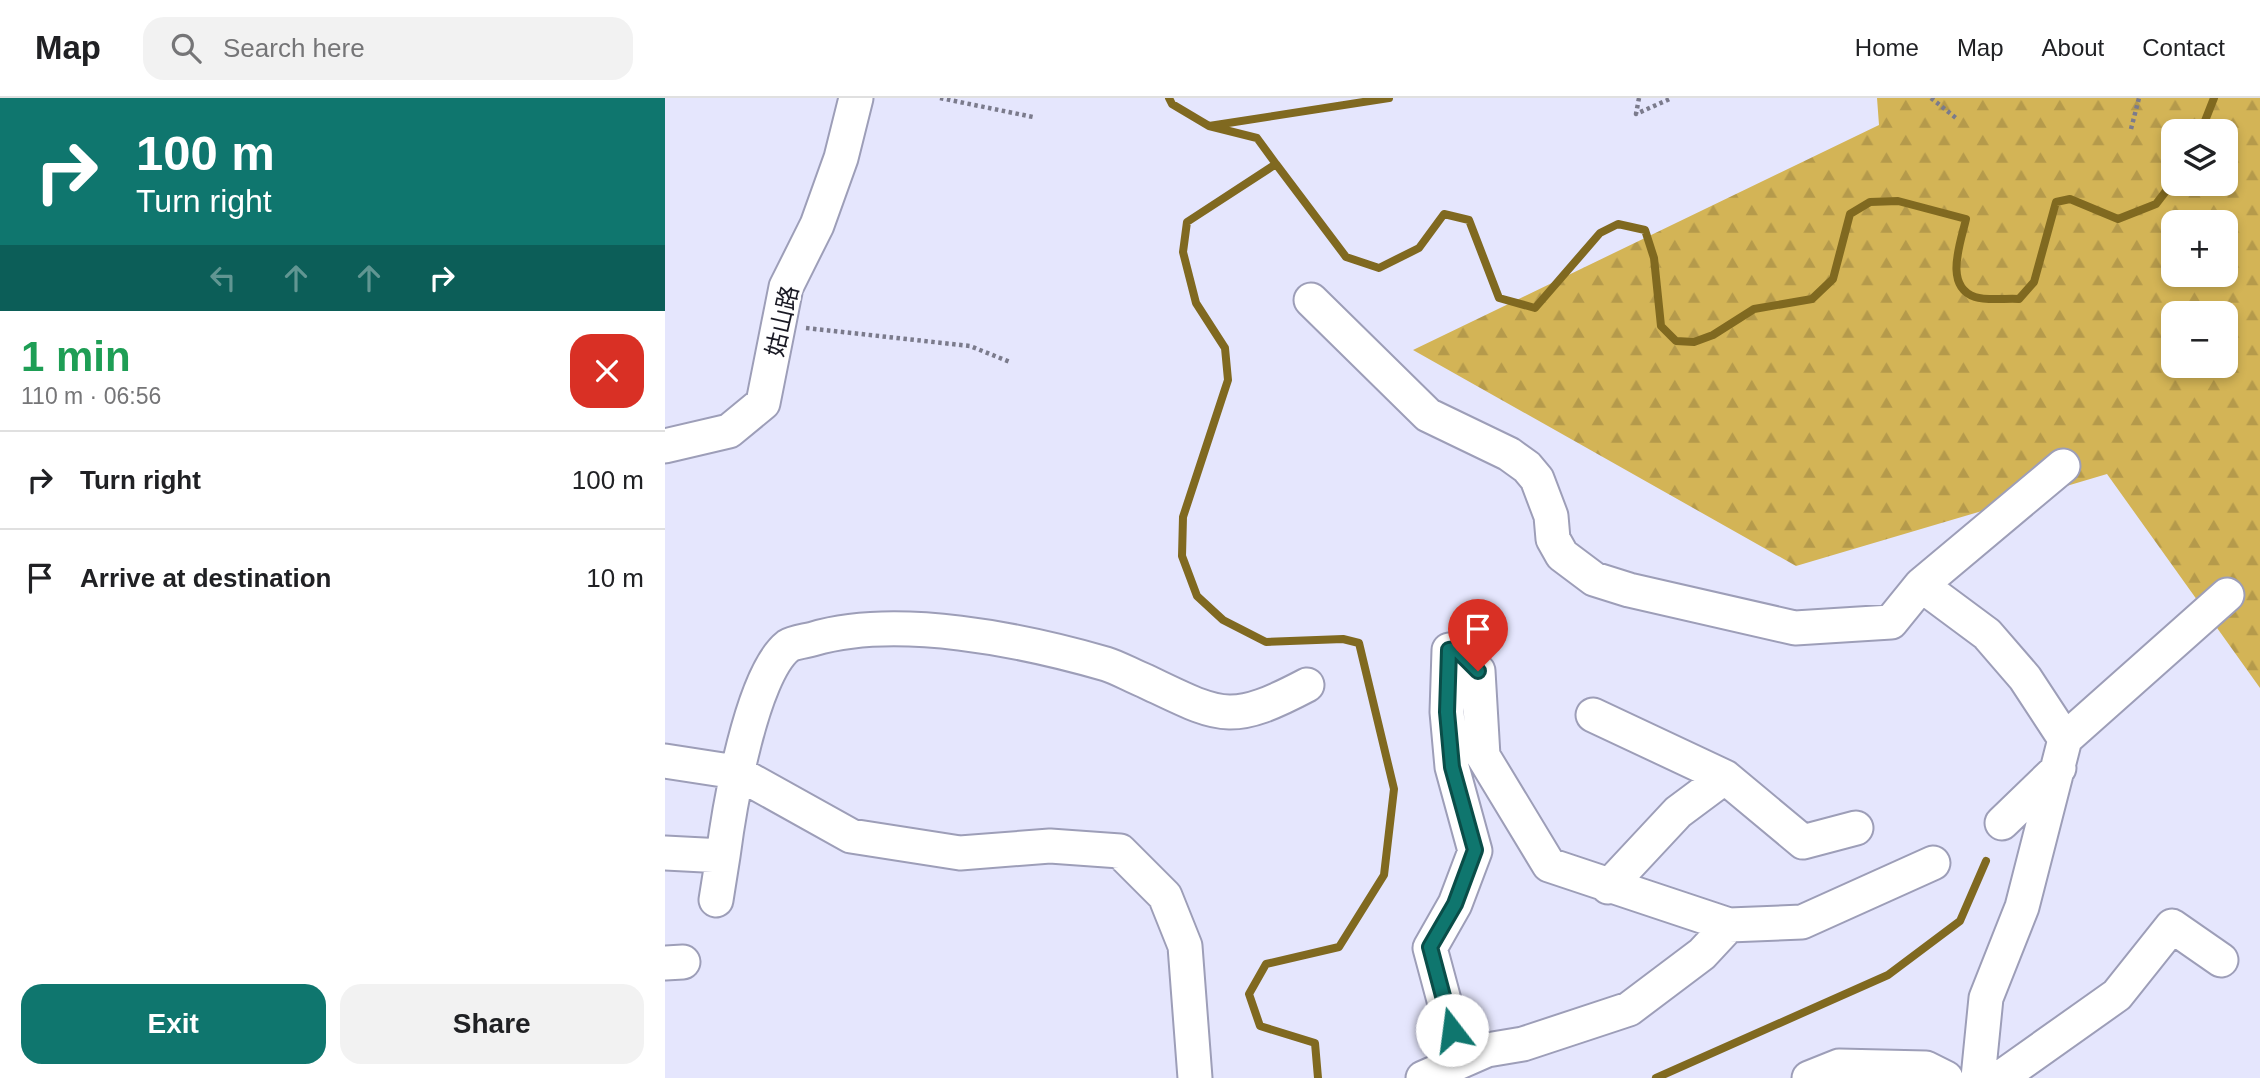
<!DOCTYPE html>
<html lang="en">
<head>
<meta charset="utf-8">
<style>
	:root { --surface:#fff; --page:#f2f2f2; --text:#202124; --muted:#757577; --line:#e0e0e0; --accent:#0f766e }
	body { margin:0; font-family:Helvetica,"Noto Sans TC",sans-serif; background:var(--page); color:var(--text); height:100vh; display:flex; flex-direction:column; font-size:26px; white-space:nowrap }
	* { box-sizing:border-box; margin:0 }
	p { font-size:23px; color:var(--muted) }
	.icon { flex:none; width:38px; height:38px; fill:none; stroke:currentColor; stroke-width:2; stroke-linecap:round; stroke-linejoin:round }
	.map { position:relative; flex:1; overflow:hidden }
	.panel { display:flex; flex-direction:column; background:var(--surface); width:665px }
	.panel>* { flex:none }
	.banner { background:#0f766e; color:#fff; overflow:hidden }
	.buttons { position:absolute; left:1496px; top:21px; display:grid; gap:14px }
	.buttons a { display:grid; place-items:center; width:77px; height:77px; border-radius:14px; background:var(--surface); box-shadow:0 4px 10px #0003; font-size:35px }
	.pin { position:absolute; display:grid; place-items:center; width:60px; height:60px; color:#fff; margin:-72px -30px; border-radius:50% 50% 50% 0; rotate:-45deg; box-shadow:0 0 7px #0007 }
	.pin .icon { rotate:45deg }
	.me { position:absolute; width:77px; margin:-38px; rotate:345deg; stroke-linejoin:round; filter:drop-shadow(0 0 5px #0008) }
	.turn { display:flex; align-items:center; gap:24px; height:147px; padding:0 21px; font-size:32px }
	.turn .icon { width:91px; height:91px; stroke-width:2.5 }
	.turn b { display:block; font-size:49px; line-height:60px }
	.lanes { display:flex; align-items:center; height:66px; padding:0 21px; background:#0003; justify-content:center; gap:35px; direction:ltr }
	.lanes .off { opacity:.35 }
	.round { display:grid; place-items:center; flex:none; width:74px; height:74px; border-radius:21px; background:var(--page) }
	.overview { display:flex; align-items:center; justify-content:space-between; height:119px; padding:0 21px }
	h1 { font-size:42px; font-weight:800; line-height:52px; color:#1e9e55 }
	.action { display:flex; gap:14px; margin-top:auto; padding:14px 21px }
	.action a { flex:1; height:80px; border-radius:21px; background:var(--accent); color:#fff; font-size:28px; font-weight:800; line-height:80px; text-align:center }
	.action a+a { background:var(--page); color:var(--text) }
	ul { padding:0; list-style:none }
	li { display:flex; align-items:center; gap:21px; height:98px; padding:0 21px; border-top:2px solid var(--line) }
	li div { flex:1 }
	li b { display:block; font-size:26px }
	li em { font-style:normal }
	header { display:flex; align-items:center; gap:42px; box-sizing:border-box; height:98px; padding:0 35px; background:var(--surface); border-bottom:2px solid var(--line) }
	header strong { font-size:33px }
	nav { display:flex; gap:38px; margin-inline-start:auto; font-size:24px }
	.search { width:490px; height:63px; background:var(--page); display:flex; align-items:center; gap:18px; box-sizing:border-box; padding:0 24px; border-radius:21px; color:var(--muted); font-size:26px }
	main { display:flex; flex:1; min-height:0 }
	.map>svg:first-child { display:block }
</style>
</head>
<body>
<header>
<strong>Map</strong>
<div class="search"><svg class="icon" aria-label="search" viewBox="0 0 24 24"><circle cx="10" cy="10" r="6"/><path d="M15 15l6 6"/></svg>Search here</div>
<nav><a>Home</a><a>Map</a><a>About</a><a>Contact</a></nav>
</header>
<main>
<section class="panel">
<div class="banner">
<div class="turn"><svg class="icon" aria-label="right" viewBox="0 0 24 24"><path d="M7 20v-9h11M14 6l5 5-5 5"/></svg><div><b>100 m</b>Turn right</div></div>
<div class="lanes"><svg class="icon off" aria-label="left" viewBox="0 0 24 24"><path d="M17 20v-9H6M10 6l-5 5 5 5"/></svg><svg class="icon off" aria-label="ahead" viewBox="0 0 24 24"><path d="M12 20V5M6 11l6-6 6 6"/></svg><svg class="icon off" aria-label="ahead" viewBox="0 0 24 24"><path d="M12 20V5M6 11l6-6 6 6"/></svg><svg class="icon" aria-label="right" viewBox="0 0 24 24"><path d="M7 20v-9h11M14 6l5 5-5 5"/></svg></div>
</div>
<div class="overview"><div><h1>1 min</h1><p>110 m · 06:56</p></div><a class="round" style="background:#d93025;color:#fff"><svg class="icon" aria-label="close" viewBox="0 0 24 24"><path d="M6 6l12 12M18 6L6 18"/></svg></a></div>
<ul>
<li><svg class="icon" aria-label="right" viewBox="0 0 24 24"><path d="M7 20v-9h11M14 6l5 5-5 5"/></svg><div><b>Turn right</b></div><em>100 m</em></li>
<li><svg class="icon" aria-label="arrive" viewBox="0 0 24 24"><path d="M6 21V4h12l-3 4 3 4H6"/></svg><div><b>Arrive at destination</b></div><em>10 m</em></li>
</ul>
<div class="action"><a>Exit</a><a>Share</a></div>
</section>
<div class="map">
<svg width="1595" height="980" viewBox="0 0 1595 980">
	<defs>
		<pattern id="forest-firs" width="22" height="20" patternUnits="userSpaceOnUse" patternTransform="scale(1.75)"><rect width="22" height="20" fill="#d3b456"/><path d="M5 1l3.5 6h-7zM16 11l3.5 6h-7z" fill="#b59a4b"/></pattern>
	</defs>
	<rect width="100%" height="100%" fill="#e5e6fd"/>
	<path fill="url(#forest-firs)" fill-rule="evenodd" d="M1212,0H1595V590L1442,376L1131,468L748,252L1214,27ZM1508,33H1561V86H1508ZM1508,124H1561V177H1508ZM1508,215H1561V268H1508Z"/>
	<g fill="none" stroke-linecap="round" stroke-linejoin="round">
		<path stroke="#806920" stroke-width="8" d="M504,0L507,6L544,28L592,40L611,66
			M544,28L724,0
			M1536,33L1549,0
			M653,980L650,945L595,928L584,896L601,866L674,849L719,777L729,691L694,545L678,541L601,544L558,522L532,498L517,458L518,419L563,282L560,250L531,205L518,154L522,124L611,66L681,159L714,170L754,150L779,116L804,122L834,200L870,210L935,135L953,126L980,132L989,160L996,228L1011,243L1029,244L1048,237L1089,211L1147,201L1168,181L1185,116L1205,104L1233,103L1301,121C1296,144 1278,188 1310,199C1322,203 1341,200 1354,201L1369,184L1391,104L1405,101L1453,121L1491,106L1508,84
			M991,980L1223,877L1295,823L1321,763"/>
		<defs>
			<path id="minor" d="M646,202L763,317L844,356L862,369L872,381L886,418L888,441L897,457L929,481L964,492L1130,530L1226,524L1256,487L1322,536L1360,580L1400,641L1357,809L1321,900L1313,980
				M0,348L64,333L98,305L121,189L152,127L176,60L191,0
				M1256,487L1398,368
				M928,617L1060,679L1138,744L1191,730
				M1400,641L1562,497
				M0,663L71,674L186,738L295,755L385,748L455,753L500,798L520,848L530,980
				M1337,725L1394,670
				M0,755L58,758C64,712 86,577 123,548C129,544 141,543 148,541C232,516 358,542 441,566C454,570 467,578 480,583C556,619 564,628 642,587
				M943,789L1013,714L1060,679
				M51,802L58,758
				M0,865L18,864
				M803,959L787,932L765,850L790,806L810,753L787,669L782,614L784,552L791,551L813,573L818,658L884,767L1064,827L1137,824L1268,765
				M758,980L822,952L858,946L964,911L1037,856L1064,827
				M1144,980L1174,968L1261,970L1281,980
				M1335,980L1452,897L1507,828L1556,862"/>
		</defs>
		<use href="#minor" stroke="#9d9eb8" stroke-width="37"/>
		<path stroke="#7b7b8c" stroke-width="4.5" stroke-dasharray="3.5 3.5" stroke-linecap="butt" d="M275,0L368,19
			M974,0L971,16L1007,0
			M1266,0L1291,20
			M1466,31L1474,0
			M141,230L305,248L345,264"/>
		<use href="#minor" stroke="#fff" stroke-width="33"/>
	</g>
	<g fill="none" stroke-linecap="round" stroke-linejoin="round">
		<defs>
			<path id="route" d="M787,932L765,849L790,806L810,752L787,669L782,614L784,552L791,551L813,573"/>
		</defs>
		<use href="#route" stroke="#0a4d48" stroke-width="18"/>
		<use href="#route" stroke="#0f766e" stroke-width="12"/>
	</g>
	<g text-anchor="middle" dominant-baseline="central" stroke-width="6" stroke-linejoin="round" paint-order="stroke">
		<g font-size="24" fill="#191923" stroke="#fff">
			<text transform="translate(117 223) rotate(-77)">姑山路</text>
		</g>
	</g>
</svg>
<div class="buttons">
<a><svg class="icon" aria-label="layers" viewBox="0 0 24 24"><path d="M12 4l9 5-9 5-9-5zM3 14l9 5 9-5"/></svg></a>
<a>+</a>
<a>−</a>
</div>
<div class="pin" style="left:813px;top:573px;background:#d93025"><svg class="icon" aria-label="arrive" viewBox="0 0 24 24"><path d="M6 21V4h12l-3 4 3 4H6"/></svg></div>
<svg class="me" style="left:787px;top:932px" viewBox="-20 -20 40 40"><circle r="19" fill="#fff"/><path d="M0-13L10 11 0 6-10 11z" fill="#0f766e"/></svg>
</div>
</main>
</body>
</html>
